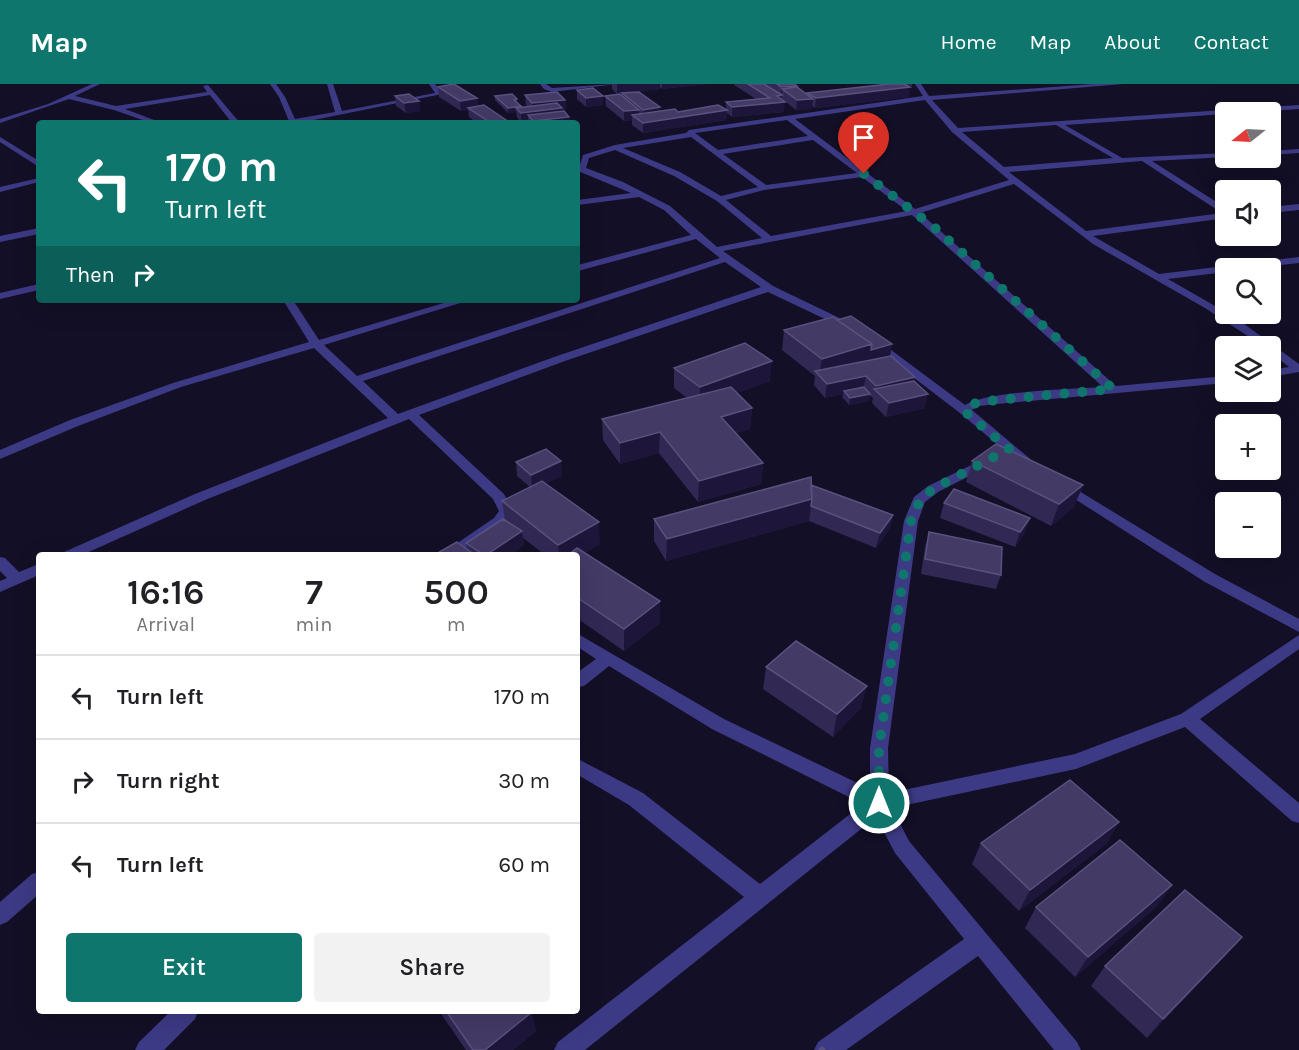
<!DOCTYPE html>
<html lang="en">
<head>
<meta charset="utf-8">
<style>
	:root { --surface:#fff; --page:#f2f2f2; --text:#202124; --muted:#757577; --line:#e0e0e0; --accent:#0f766e }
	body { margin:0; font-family:Karla,sans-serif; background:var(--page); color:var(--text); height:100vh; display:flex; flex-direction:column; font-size:22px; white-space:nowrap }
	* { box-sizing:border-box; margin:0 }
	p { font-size:20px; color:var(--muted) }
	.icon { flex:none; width:33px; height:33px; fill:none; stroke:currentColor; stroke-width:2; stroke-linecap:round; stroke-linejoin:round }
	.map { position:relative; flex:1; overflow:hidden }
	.panel { position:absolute; left:36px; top:468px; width:544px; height:462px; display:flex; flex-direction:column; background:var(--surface); border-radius:6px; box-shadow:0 6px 24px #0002 }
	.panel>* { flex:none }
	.hud { position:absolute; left:36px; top:36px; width:544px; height:183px; border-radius:6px; box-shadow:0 6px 24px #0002; background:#0f766e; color:#fff; overflow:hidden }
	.needle { width:39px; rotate:252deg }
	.tools { position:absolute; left:1215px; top:18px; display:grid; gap:12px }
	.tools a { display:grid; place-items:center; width:66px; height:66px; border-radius:6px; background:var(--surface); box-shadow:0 6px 24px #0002; font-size:30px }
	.pin { position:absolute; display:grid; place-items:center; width:51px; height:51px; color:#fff; margin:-62px -26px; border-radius:50% 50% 50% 0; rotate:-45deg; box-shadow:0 0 6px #0007 }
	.pin .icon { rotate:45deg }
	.me { position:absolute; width:66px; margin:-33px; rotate:0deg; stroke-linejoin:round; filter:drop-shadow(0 0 4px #0008) }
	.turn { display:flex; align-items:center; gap:21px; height:126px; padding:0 30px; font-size:27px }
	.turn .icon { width:78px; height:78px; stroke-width:2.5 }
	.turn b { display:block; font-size:42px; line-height:51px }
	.then { display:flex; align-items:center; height:57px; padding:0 30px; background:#0003; gap:12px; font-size:22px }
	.eta { display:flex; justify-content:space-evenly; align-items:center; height:102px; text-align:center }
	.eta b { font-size:36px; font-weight:600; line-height:42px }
	.primary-button { display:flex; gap:12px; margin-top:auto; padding:12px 30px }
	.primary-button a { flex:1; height:69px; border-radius:6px; background:var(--accent); color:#fff; font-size:24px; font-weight:600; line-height:69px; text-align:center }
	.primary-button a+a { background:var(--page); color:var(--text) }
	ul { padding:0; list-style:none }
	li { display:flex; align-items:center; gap:18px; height:84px; padding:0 30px; border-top:2px solid var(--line) }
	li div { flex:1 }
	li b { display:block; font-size:22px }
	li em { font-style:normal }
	header { display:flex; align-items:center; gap:36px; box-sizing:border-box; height:84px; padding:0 30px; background:var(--accent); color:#fff }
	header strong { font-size:28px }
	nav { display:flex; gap:33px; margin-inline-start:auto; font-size:21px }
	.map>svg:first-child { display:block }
</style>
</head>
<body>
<header>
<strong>Map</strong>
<nav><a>Home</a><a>Map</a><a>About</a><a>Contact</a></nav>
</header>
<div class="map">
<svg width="1299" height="966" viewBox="0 0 1299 966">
	<rect width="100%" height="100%" fill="#130f26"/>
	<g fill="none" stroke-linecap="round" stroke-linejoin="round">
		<path fill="#3d3a85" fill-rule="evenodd" d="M92,0H100L75,12L116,22L207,8L203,2L208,1L240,39H232L210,11L125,25L162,39H151L114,26L69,15L0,39V35L48,20Z
			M270,0H276L285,13L295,35L335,28L327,0H333L342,27L435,9L429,0H435L442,10L299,39H284L289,37L279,13Z
			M540,0H546L552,4L617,0L552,8L544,5Z
			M915,0H921L929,12L1093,0H1123L932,16L958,44L1299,21V25L1065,41L1122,74L1226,69V73L1152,77L1226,124V134L1093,152L1159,190L1299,173V179L1253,184H1226V188L1168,195L1236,234L1299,280V288L1270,293V286L1289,283L1270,268V262H1263L1205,224L1093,160L1014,100L920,129L1116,302L1226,292V299L997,320L979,322L972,326L1035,379L1033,382H1023L960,329L871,261V257H879L965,321C988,307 1073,305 1103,303L912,131L723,167L773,202L854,241V245H846L768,208L565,277L419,331L504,410L513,427L504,440L457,471H440L494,434L499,427L493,415L409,335L205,416L82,471H62L64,468L195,410L388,334L314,264L181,303L78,342L0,375V366L70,336L173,299L309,258L283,216H293L319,256L454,216H470L324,261L357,292L720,174L696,155L578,187V181L691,151L664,126L639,113L578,121V116L631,109L578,87L583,71L615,61L686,49L689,46L923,12ZM925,16L952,48L1009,96L915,125L795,35ZM787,36L808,52L718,66L695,49ZM1056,41L1113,74L1004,83L962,48ZM691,53L758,103L721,112L680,88L623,64ZM813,56L857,89L766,101L723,70ZM615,66L674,92L717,117L762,154L717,163L670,122L623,98L586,84L589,74ZM1142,77L1222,129L1086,147L1009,88ZM862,93L907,127L771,152L726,116L764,106ZM725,178L761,203L557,272L398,330L363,297Z
			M0,53L39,77V83L0,58Z
			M1299,65V69L1270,71V67Z
			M39,94V98L0,108V103Z
			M1299,120V126L1270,129V123Z
			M39,144V150L0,158V152Z
			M39,200V206L0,215V209Z
			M986,374L991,375L993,378L991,381L938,408L925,418L918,437L888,664L889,709L1075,670L1181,630L1299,551V565L1200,635L1299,719V739L1292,737L1185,643L1076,685L892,724L909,757L1077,958L1081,966H1054L978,872L846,966H814L818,958L964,855L895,769L876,733L585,966H554L558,958L744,813L629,721L578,691V675L643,709L760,800L863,720L712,645L609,582L584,602L578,603V588L596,575L578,563V550L724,635L870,705V664L904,437L914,413L928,402Z
			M1061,396L1215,490L1299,535V548L1205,498L1056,403L1054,400Z
			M0,473L5,474L19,488L39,480V491L0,508V497L7,494L0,487Z
			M39,788V810L7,838L0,841V818L32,790Z
			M171,927H198L195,935L164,966H135L139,958Z"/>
	</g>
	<path fill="#312854" d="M612,0H706L662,5L660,3V5L617,10L612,5Z
		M735,0H764L768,3L765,0H794L797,2L796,3L807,11V9L889,0H912V2L907,1L909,13L815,24L812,22V25L796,26L782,15L784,28L732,33L727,29L726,36L643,49L632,41V36L624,37L606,22L605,12H622V9L660,23V27L678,28L726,25V18L756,15L734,1Z
		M438,3L477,14L478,22L509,38V39H477L469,33L468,26L461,27L439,13Z
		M577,6L603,21L586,23L577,15Z
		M525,11L565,16L566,25L562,26V27L570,39H528V38L521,39L517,33L516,28L508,29L495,16V12L517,15L518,20L521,23L527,22L526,21Z
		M395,12L419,17L420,27L406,29L396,22Z
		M784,246L890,272L915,293L914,297L925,324L886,333L872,319L873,314L870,312L869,317L849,321L842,313L843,310L825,314L814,301L815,292L782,266Z
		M674,284L770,297L737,309L752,324L750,345L736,349L763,379L761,400L698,418L659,369L620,380L603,356L602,335L687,314L674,304Z
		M972,377L1083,401L1074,423L1051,442L966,398Z
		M516,378L562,392L546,399L600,460L585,469L660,517V539L624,567L578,535V471H545L523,454L524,461L510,471H434L467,465L466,459L505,436L502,417L530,403L517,392Z
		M811,401L893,431L889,446L876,464L809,437L666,477L654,457V435Z
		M944,419L1025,449L1015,463L940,434Z
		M929,448L1001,491L996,505L921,490L925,463Z
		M766,583L861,624L833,653L763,605Z
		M1119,738L1106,760L1019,827L972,780L981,759Z
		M1172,801L1157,822L1075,893L1025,844L1036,823Z
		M1242,853L1224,873L1147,954L1091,902L1105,882Z
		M439,927H531L536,947L513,966H466Z"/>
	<path fill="#1d163a" d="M617,0H660V5L617,10Z
		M662,0H706L662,5Z
		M797,2L796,12L782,5L781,18H785L784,28L732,33V23L781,12V3Z
		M910,3L909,13L815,24L816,14Z
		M603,12V21L586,23V14Z
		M477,14L479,24H468V26L461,27L460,17Z
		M813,15L812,25L796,26L797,16Z
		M565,16L566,25L562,26L563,34L569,33L570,39H533V37L528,31V38L521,39V29L533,27L532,19Z
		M419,17L420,27L406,29L404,19Z
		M521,22L516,24V28L508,29V24Z
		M660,23V33L643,35V26Z
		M639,26V36L632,31V36L624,37V27Z
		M727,26L726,36L643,49V39Z
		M872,260H892L890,273L819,292L822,275Z
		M772,277L770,297L699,323L700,303Z
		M866,292L863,306L844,307L843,310L825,314L827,300Z
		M915,293L912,307L875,306L876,302Z
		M870,310L869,317L849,321L850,314Z
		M928,310L925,324L886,333L889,319Z
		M752,324L750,345L720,354L721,333Z
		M660,348L659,369L620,380V359Z
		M561,377L562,392L532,405L531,391Z
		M763,379L761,400L698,418L699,397Z
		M1083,401L1074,423L1051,442L1059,420Z
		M812,415L809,437L666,477L667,455Z
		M893,431L889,446L876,464L880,449Z
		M1030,434L1025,449L1015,463L1020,448Z
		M599,438L600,460L578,473V471H559L558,461Z
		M522,447L524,461L510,471H486Z
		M660,517V539L624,567V545Z
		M867,602L861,624L833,653L837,630Z
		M1119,738L1106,760L1019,827L1030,806Z
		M1172,801L1157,822L1075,893L1088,873Z
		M1242,853L1224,873L1147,954L1163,935Z
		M532,928L536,947L513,966H485Z"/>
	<path fill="#433a66" stroke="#5a527e" stroke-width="1.5" d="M454,0L477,14L460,17L438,3Z
		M748,0H764L782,11L777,12L785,18L732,23L726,18L770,14Z
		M777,0H794L797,2L781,3Z
		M889,0H904L910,3L816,14L807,9Z
		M797,3L813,15L797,16L782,5Z
		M593,4L603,12L586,14L577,6Z
		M557,8L565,16L532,19L525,11Z
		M639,8L660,23L643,26L622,9Z
		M409,10L419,17L404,19L395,12Z
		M512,10L517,15L514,16L521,22L508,24L495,12Z
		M620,10L639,26L624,27L605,12Z
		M557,19L562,24L521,29L516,24Z
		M484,21L509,38L501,39H491L468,24Z
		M718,21L727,26L643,39L632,31L675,25L678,28Z
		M564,27L569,33L533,37L528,31Z
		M851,232L892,260L871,266L872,260L837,236Z
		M833,233L872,260L822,275L784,246Z
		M745,259L772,277L700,303L674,284Z
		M891,272L915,293L876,302L866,292L827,300L815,287Z
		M914,297L928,310L889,319L874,305Z
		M731,303L752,324L721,333L763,379L699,397L660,348L620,359L602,335Z
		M864,303L870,310L850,314L844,307Z
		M996,360L1083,401L1059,420L972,377Z
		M546,365L561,377L531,391L516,378Z
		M811,393L812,415L667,455L654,435Z
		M542,397L599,438L558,461L502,417Z
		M811,401L893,431L880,449L811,422L812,415Z
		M954,405L1030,434L1020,448L944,419Z
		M503,435L522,447L486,471H484L466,459Z
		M929,448L1002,463L1001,491L925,475Z
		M457,458L475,471H434Z
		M577,464L660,517L624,545L578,514V471H568Z
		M796,557L867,602L837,630L766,583Z
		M1070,696L1119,738L1030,806L981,759Z
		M1120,756L1172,801L1088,873L1036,823Z
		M1185,806L1242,853L1163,935L1105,882Z
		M446,927H531L532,928L485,966H473Z
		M822,963L825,966H819Z"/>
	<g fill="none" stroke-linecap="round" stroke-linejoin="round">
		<path stroke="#0f766e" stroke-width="10" stroke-dasharray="0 18" d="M864,90L935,144L1113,305L997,316L976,319L964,327L1009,365L933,405L920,416L911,437L879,664V719"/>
	</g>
</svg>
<div class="tools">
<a><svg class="needle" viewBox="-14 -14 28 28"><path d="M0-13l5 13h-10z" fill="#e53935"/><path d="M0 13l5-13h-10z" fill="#757577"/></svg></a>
<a><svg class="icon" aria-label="sound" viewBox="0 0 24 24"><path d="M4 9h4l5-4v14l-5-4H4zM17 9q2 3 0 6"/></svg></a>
<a><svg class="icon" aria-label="search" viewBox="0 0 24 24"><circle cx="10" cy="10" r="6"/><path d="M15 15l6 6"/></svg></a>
<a><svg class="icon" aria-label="layers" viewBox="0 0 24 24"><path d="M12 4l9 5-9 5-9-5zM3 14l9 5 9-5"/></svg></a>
<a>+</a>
<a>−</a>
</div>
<div class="pin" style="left:864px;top:90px;background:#d93025"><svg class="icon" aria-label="arrive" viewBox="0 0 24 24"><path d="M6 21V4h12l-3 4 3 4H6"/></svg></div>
<svg class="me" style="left:879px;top:719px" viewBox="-20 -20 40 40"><circle r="17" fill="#0f766e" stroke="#fff" stroke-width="3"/><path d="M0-11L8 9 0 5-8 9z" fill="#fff"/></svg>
<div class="hud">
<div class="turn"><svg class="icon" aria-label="left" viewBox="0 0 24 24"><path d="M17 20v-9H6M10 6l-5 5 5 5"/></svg><div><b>170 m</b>Turn left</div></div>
<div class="then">Then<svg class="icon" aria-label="right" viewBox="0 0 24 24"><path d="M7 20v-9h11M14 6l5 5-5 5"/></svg></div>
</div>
<section class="panel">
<div class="eta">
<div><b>16:16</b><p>Arrival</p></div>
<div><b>7</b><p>min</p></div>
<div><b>500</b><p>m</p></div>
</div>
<ul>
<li><svg class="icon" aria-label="left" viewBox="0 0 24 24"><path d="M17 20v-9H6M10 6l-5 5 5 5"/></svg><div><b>Turn left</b></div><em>170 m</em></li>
<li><svg class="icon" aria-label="right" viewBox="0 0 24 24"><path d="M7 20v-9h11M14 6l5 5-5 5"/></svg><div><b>Turn right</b></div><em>30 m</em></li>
<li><svg class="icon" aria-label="left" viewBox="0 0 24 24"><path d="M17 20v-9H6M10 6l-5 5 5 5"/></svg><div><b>Turn left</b></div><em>60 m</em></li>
</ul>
<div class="primary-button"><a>Exit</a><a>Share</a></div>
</section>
</div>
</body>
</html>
